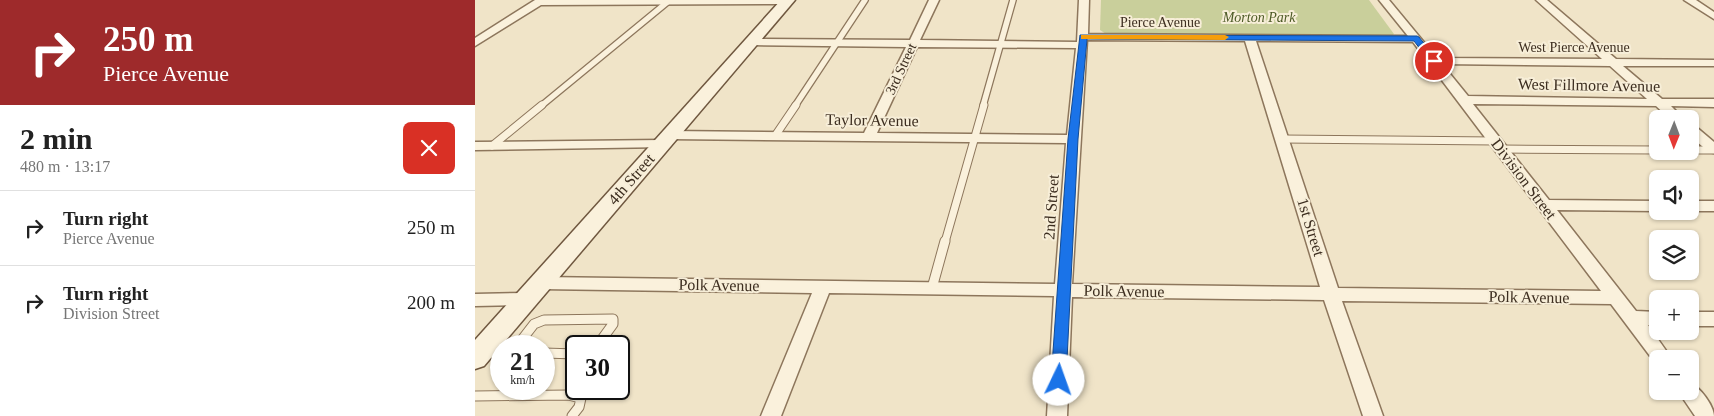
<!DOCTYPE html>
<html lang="en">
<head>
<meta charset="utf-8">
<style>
	:root { --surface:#fff; --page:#f6f6f6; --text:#222; --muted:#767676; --line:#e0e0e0 }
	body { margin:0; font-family:"Times New Roman",serif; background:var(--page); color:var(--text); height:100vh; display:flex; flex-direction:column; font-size:19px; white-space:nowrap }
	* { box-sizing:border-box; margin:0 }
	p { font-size:16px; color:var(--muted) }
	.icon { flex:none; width:28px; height:28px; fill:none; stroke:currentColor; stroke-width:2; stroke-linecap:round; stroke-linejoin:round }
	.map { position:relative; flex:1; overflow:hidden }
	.panel { display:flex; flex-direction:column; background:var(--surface); width:475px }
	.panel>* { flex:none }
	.guide { background:#9e2a2b; color:#fff; overflow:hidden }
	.needle { width:32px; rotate:181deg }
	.buttons { position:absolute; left:1174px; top:110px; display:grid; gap:10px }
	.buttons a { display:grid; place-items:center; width:50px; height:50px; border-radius:8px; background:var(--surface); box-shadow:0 1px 4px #0004; font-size:25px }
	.speed { position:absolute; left:15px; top:335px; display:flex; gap:10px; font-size:25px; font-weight:700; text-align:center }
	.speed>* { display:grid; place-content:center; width:65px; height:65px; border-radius:50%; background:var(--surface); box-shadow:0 1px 4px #0004; line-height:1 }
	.speed small { font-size:12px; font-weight:400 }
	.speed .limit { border:2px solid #111; border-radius:8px; background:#fff; color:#111 }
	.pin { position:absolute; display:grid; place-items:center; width:42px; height:42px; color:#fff; margin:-21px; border:2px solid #fff; border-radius:50%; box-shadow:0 1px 5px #0007 }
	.me { position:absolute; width:55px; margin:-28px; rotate:3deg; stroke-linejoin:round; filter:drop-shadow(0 0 4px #0008) }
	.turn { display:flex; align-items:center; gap:18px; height:105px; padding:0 20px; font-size:22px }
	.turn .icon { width:65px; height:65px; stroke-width:2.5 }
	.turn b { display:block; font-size:35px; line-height:42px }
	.round { display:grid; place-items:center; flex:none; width:52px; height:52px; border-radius:8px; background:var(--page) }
	.headline { display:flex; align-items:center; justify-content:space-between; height:85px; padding:0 20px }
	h1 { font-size:30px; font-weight:700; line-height:38px }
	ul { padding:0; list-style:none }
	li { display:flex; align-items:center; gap:15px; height:75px; padding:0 20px; border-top:1px solid var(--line) }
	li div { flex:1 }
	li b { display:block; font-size:19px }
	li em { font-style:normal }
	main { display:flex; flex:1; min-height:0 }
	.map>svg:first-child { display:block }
</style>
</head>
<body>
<main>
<section class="panel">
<div class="guide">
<div class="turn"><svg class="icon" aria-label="right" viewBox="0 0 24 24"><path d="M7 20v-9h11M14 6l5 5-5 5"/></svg><div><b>250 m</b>Pierce Avenue</div></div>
</div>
<div class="headline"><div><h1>2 min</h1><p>480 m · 13:17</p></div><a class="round" style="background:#d93025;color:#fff"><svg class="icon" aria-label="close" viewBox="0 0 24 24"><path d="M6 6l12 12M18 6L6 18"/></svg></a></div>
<ul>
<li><svg class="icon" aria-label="right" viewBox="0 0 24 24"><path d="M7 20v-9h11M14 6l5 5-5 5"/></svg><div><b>Turn right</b><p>Pierce Avenue</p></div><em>250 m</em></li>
<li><svg class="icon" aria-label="right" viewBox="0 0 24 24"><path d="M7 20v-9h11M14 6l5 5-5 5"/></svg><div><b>Turn right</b><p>Division Street</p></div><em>200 m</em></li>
</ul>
</section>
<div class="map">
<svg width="1239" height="416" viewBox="0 0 1239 416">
	<rect width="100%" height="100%" fill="#f0e4c8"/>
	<path fill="#c9cf9b" d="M626,0H894L919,34L917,36L631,34L625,30Z"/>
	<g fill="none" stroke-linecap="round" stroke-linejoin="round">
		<defs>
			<path id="lane-far2" d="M66,106L195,0
				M320,106L390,0
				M508,106L538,0"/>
			<path id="lane-far1" d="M300,136L321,105
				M808,139L1020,141
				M17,146L67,105
				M1027,149L1182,150
				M1215,150H1239
				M470,242L509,105"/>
			<path id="lane" d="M457,288L470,241
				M42,346L59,324L69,320L138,319V324L122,346
				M12,353H26
				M69,353L101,354
				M0,396L93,395L106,398L104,407L97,416"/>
			<path id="street" d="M60,0H316L317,1L312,4L66,5L0,46V38Z
				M454,0H464L445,40L602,42L604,0H614L613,34L933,36L904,0H914L962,58L1127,59L1061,0H1072L1141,59L1239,60V66H1148L1187,99H1239V107L1196,106L1209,119H1195L1181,106L998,104L1074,200L1182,201V211L1082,210L1161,311L1182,312V326L1173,325L1197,359H1182L1181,364L1136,304L867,301L908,416H888L849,300L597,297L592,416H572L579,296L354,293L306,416H286L337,293L66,289L60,287L58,283L60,279L66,277L580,284L591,143L194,139L187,135L194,131L389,133L431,47L276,45L271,42L276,39L435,40ZM612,40L770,41L845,287L597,284ZM781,41L938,42L1126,291L863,288ZM442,47L601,48L592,135L402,133ZM967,64L1135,66L1172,99L993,96Z
				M1209,0H1221L1239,12V19Z
				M1215,125L1220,126L1239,142V153L1234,152L1215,136Z
				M187,140L192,141L194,144L192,147L0,150V142Z
				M1215,201H1239V211H1215Z
				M52,293L58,294L61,299L58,304L52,305L0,306V294Z
				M1215,312H1239V326H1215Z
				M1215,383C1225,387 1239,406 1239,416H1220L1203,391H1215Z"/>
			<path id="secondary" d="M306,0H320L9,366L0,369V340Z"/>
		</defs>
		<use href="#lane-far2" stroke="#8d765c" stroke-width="8"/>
		<use href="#lane-far1" stroke="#8d765c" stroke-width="9"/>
		<use href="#lane" stroke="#8d765c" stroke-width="11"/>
		<use href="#street" stroke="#8d765c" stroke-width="3"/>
		<use href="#secondary" stroke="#6f573f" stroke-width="3"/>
		<use href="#lane-far2" stroke="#faf1dc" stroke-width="5.5"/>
		<use href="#lane-far1" stroke="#faf1dc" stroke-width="7"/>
		<use href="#lane" stroke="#faf1dc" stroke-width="9"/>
		<use href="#street" fill="#faf1dc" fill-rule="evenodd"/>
		<use href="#secondary" fill="#faf1dc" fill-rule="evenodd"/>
	</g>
	<path fill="#1a73e8" stroke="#114b97" d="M605,35L942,36L944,37L963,61L956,63L939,41L612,39L603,139L591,380L589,384L584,386L578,384L576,380L593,139Z"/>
	<path fill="#f59e0b" d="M606,35H750L754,37L750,40L609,39H606Z"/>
	<g text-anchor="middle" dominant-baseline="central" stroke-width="4" stroke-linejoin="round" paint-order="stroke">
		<g font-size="14" font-style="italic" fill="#4d5a26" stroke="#f7eed8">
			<text x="784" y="17">Morton Park</text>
		</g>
		<g font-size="14" fill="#3d2e20" stroke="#f7eed8">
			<text x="685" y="22">Pierce Avenue</text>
			<text x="1099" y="47">West Pierce Avenue</text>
			<text transform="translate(426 69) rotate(-65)">3rd Street</text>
		</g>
		<g font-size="16" fill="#3d2e20" stroke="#f7eed8">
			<text transform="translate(1114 85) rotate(1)">West Fillmore Avenue</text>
			<text transform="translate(397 120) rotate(1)">Taylor Avenue</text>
			<text transform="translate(156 179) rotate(-49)">4th Street</text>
			<text transform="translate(1049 179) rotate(53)">Division Street</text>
			<text transform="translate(576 207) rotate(-86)">2nd Street</text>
			<text transform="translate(836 227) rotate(73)">1st Street</text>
			<text transform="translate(244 285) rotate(1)">Polk Avenue</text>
			<text transform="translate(649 291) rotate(1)">Polk Avenue</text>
			<text transform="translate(1054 297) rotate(1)">Polk Avenue</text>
		</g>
	</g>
</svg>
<div class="buttons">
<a><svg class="needle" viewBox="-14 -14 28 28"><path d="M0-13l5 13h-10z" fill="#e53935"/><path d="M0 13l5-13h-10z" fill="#767676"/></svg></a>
<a><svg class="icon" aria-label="sound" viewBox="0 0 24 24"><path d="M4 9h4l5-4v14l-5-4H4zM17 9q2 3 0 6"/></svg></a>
<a><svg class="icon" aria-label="layers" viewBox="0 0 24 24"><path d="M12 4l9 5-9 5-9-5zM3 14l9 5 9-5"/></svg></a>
<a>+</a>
<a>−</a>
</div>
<div class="speed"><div>21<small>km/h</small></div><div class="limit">30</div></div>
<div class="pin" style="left:959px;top:61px;background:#d93025"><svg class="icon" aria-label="arrive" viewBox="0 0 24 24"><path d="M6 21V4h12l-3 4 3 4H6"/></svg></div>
<svg class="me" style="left:584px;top:380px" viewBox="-20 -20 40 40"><circle r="19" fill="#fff"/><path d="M0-13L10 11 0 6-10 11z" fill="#1a73e8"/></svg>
</div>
</main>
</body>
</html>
